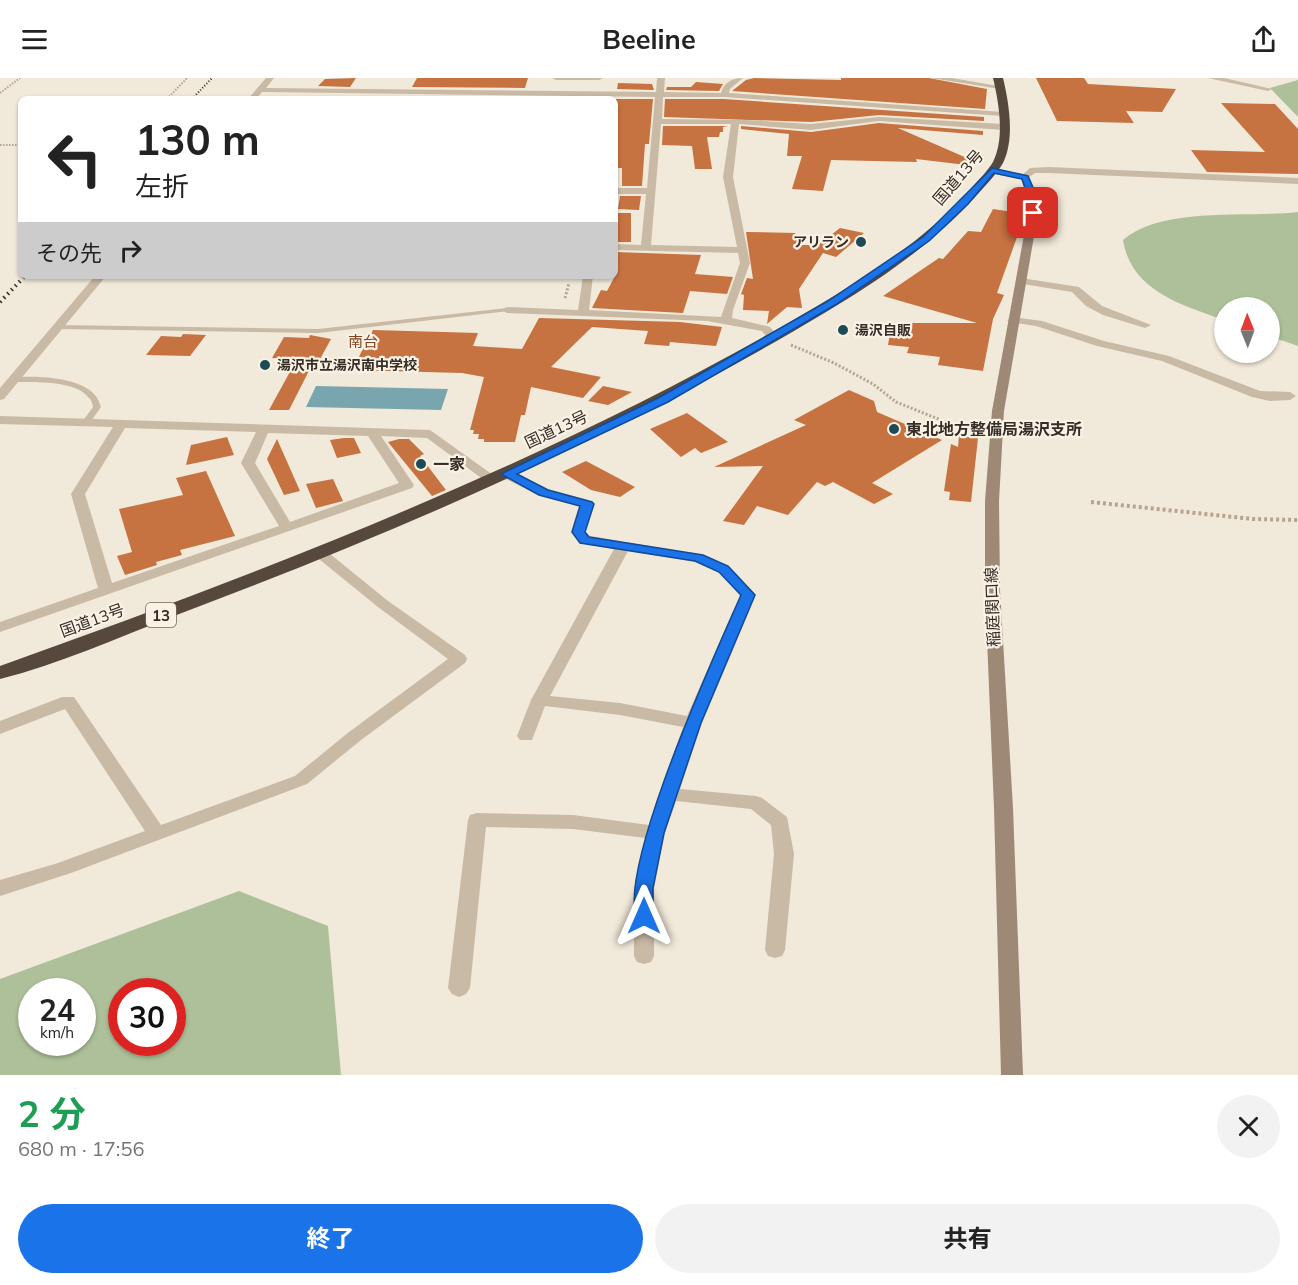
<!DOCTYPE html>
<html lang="ja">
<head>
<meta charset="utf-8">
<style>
	:root { --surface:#fff; --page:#f2f2f2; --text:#222; --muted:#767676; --accent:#1a73e8 }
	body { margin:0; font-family:Mulish,"Noto Sans JP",sans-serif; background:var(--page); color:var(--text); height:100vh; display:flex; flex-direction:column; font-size:22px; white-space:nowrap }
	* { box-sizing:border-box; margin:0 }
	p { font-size:20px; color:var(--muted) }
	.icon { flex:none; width:33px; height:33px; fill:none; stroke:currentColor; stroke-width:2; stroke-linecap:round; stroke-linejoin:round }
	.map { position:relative; height:997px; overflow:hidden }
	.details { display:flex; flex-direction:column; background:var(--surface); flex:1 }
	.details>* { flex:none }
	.top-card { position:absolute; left:18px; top:18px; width:600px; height:183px; border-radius:9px; box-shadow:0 2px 4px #0004; background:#fff; color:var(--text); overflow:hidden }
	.needle { width:39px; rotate:359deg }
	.tools { position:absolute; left:1214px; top:219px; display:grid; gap:12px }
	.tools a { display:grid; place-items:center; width:66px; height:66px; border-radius:50%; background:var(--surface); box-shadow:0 2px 4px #0004; font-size:30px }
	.speed { position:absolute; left:18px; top:900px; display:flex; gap:12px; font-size:30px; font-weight:700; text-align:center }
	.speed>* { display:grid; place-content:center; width:78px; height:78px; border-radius:50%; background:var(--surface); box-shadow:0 2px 4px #0004; line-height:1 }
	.speed small { font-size:15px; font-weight:400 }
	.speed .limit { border:9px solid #d22; background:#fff; color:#111 }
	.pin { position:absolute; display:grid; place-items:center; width:51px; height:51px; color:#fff; margin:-26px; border-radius:12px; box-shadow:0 3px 9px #0006 }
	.me { position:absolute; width:66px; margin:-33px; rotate:0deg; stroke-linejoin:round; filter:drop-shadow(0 0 4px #0008) }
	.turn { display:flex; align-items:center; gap:21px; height:126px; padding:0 18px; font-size:27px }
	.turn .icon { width:78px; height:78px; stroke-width:2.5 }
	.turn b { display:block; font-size:42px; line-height:51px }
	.then { display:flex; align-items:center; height:57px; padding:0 18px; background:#0003; gap:12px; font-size:22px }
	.round { display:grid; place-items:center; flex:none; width:63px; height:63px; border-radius:32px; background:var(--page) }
	.summary { display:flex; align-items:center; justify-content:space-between; height:102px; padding:0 18px }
	h1 { font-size:36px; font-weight:700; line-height:45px; color:#1e9e55 }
	.action { display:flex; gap:12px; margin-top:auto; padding:12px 18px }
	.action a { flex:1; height:69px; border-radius:36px; background:var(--accent); color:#fff; font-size:24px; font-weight:700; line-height:69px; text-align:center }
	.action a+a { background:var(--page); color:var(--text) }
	header { display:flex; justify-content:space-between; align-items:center; height:78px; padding:0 18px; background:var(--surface); font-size:27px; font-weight:700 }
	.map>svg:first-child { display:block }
</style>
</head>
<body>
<header><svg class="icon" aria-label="menu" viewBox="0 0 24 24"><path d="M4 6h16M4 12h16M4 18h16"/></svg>Beeline<svg class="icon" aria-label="share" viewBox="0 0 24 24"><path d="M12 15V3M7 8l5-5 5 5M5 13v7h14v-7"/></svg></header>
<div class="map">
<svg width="1298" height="997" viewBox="0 0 1298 997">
	<rect width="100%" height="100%" fill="#f1e9d9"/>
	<path fill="#aec099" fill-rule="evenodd" d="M1298,2V39L1270,10Z
		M1298,134V268L1269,258V230H1224V242C1182,227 1131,213 1123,162C1162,128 1248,140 1298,134Z
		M239,813L328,848L341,997H0V901ZM32,914H82V964H32ZM122,914H172V964H122Z"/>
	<path fill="#78a5ae" d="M316,308L448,311L441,332L306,329Z"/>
	<path fill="#c77241" d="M356,0L350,9L318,8L325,1Z
		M417,0H528L525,10L412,9Z
		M754,0L841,2V0H929L987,11L985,31L732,13L746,2Z
		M1036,0H1084L1088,6L1176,11L1162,34L1126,33L1134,45L1057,43Z
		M696,4L723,6L719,13L666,12L667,9H691Z
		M618,5L652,6L654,12L617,11Z
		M616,21H653L649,66H645L642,108H622V90H615Z
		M665,21H724L984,39V43L879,37L811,44L664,39Z
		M1221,25L1275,26L1298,51V96L1207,94L1191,72L1265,74Z
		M879,45L983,53V57L898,50L976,84L975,88L916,81L917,84L831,82L823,113L792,111L802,78H787L789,56L741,51V48L811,54Z
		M663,48H728L723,49V54H720L719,59H707L712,91H695L692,68L662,67Z
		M620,118H641L639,132L618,131Z
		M993,131L1020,135L1012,158L1017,159L997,215L1004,217L993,241L983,293L938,287L940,279L907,275L909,269L888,267L892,245H977L883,218L939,180L943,181L968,153L981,154Z
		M615,135H631V164H615Z
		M840,150L864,155L836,179L823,175L799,211L802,230L787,229L767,246L769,233L743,232L744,217L741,216L747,200L753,201L746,154L795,155L798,167H818Z
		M615,174L701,177L695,196L733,199L727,216L690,213L683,235L592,230L601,212L607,213L615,198Z
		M539,240L680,244L722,249L716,268L670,264L669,268L644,266L648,253L592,249L551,289L601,299L583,320L531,309L525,337H521L515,364H484V361H478L479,356H473L474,352H470L484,299L462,295L352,292L373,252L478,255L473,268L522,271Z
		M183,256L206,257L190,278L146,277L161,258L181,259Z
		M310,257L331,261L320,281H315L289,332H269L297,281L272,280L284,259L309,260Z
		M603,308L632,314L608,327L588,323Z
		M849,312L874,323L877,334L942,362L872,405L893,416L874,426L833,404L825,408L817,404L788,437L757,428L744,447L723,443L763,388L714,389L806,347L794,342Z
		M687,335L728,364L701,375L695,370L681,379L650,351Z
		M959,358L978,360L971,424L949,422L950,414L944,413L951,366L958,369Z
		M227,359L234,377L186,387L191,367Z
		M344,360H354L361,375L337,380L330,362Z
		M277,361L300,413L284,417L267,381Z
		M399,361H409L424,376L420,378L446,412L432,418L388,364Z
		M586,383L635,409L620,419L591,412L562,394Z
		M206,393L235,458L180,472L182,477L156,484L157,487L125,497L117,478L132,474L119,431L183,417L176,400Z
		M333,401L343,423L316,430L306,406Z"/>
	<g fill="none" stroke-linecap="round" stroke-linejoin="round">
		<path stroke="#b5a48f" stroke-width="2" stroke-dasharray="1.5 1.5" stroke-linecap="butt" d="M0,15L20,0
			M167,21L187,0
			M0,67H21"/>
		<path stroke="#b5a48f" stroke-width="3" stroke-dasharray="2 2" stroke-linecap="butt" d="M565,220L569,205
			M791,267L834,285L873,306L896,324L981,358"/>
		<path stroke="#b5a48f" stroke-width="4" stroke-dasharray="3 3" stroke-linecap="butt" d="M1091,424L1253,441L1298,442"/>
		<path fill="#c9baa5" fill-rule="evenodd" d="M507,230L510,232L509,233L318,255L58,251L55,249L58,247L318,251Z
			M11,300C34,297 78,299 94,316C98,320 99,324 101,329L89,346H83L82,344L93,329C93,327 91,321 89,320C76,302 34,304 14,304L10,302Z"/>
		<path fill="#c9baa5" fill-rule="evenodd" d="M266,0H274L266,10L656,14L657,0H665L664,14L721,15C724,4 733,0 743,0L730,11L729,15L1003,34L1007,36L1003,38L724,19H663L662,41L746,42L811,46L879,39L1003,46L1007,49L1003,52L879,43L811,52L739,46L733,99L750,185L733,232L732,240L770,249L779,260L773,263L769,262L762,253L707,243L507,235L501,232L507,229L578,232L583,198H593L589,232L721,239L740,185L738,175L615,172V166L641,167L646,116H615V110H647L655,19L262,14L256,21H248ZM661,46H731L723,99L737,169L651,167Z
			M552,0H603L599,2H556Z
			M931,0H952L1004,9L1000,11Z
			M1208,0H1224L1272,11L1268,13Z
			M1049,89L1298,100V106L1049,95H1035L1025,102L1020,99L1030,90Z
			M95,198H106L4,321L0,322V310Z
			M1021,200L1079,209L1102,228L1151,247L1145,250L1103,237L1086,228L1072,214L1017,205L1016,203Z
			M1013,239L1042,243L1104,263L1169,278L1260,313L1290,314L1296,318L1290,322L1270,323L1252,319L1162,283L1097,268L1036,248L1009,244L1007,242Z
			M0,338L430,352L500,402L493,406L488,405L427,360L381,358L414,407L412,410L0,554V544L98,510L71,416L113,349L0,346ZM125,350L256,354L241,385L279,448L112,505L85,416ZM268,355L368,358L399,405L290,444L255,385Z
			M507,392L548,411L592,423L594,426L585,454L590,458L703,477L729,488L756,517L702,645L680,711L756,718L762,720L787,739L794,776L785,872L782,878L775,880L768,878L765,872L774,776L771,747L751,731L676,723L665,755L654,810V878L651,884L644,886L637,884L634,878V810L645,760L573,751L486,749L470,910L466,916L459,919L452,916L448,910L468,742L470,737L477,735L573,737L649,747L683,649L620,637L545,628L532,662H520L517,658L531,622L614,471L580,465L571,454L579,428L538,417L502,399L500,396ZM628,473L695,484L719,494L740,518L687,638L620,625L550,618Z
			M319,470L324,471L388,523L465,577L467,581L465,585L361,662L307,706L71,795L0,818V802L58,785L145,753L65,631L0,656V643L62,619H74L161,747L295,698L349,654L448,581L378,529L314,477L312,474Z"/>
		<path fill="#9d8976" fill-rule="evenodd" d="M992,90L1028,97L1038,119V135L1004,333L999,423L1000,512L1013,730L1023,997H1001L994,730L985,512V423L992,333L1028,135V119L1021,101L989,95V91Z"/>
		<path fill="#56483d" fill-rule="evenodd" d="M993,0H1003C1009,25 1015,61 1003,85C996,97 985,108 976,118C925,175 859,215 794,253C596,368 387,458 174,538C117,560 59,586 0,601V588C271,491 539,388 790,244C854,207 919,168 970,112C977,103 987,94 993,84C1005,60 999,25 993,0Z"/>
		<path stroke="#352d26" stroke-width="2" stroke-dasharray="1 2" stroke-linecap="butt" d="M192,21L212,0"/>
		<path stroke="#352d26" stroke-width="4" stroke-dasharray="1.5 4" stroke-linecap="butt" d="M0,224L25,198"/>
	</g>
	<path fill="#1a73e8" stroke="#114b97" stroke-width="1.5" d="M992,90L1028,98L1037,119L1036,137L1029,135L1028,119L1022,101L994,95L968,126L929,163L835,227L668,324L517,396L548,412L592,424L594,426L585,454L589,459L703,477L728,488L755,517L701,645L664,755L653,810V838L651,844H638C613,797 718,570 741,517L719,494L695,483L580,465L572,454L580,428L539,417L501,396L660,319L828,223L923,159Z"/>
	<g fill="#1c4b56" stroke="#f9f2e5" stroke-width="2">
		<circle cx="861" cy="164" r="6"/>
		<circle cx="843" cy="252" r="6"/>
		<circle cx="265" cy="287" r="6"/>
		<circle cx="894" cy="351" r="6"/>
		<circle cx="421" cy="386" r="6"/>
	</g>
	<g text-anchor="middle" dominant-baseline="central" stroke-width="4.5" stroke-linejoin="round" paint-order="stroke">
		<g font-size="14" font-weight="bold" fill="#352d26" stroke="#f9f2e5" text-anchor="start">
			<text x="849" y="164" text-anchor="end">アリラン</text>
			<text x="855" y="252">湯沢自販</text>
			<text x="277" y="287">湯沢市立湯沢南中学校</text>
		</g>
		<g font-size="15" fill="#84431f" stroke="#f9f2e5">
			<text x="363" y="263">南台</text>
		</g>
		<rect fill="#f9f2e5" stroke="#70685f" stroke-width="1.5" x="146" y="525" width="30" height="24" rx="4.5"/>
		<g font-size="15" font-weight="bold" fill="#352d26">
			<text x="161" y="537">13</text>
		</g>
		<g font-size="16" fill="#352d26" stroke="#f9f2e5">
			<text transform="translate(958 99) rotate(-49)">国道13号</text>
			<text transform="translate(556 351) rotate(-25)">国道13号</text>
			<text transform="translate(992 529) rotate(-92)">稲庭関口線</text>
			<text transform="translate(92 542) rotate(-20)">国道13号</text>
		</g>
		<g font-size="16" font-weight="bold" fill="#352d26" stroke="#f9f2e5" text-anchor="start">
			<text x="906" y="351">東北地方整備局湯沢支所</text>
			<text x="433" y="386">一家</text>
		</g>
	</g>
</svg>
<div class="tools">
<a><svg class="needle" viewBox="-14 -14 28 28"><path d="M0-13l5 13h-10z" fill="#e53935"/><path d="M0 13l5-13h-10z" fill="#767676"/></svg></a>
</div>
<div class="speed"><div>24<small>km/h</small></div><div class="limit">30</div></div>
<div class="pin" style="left:1033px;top:135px;background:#d93025"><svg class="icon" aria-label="arrive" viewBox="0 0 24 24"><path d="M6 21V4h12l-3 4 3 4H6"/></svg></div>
<svg class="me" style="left:644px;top:838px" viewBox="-20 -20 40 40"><path d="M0-17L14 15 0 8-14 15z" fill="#1a73e8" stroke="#fff" stroke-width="4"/></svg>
<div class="top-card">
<div class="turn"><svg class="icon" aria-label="left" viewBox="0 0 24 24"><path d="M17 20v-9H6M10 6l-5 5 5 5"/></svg><div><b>130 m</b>左折</div></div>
<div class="then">その先<svg class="icon" aria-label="right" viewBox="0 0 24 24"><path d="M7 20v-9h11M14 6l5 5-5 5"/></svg></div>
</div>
</div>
<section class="details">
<div class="summary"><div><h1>2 分</h1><p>680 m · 17:56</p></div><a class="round"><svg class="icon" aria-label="close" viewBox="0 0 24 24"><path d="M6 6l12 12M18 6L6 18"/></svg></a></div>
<div class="action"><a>終了</a><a>共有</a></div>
</section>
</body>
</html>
